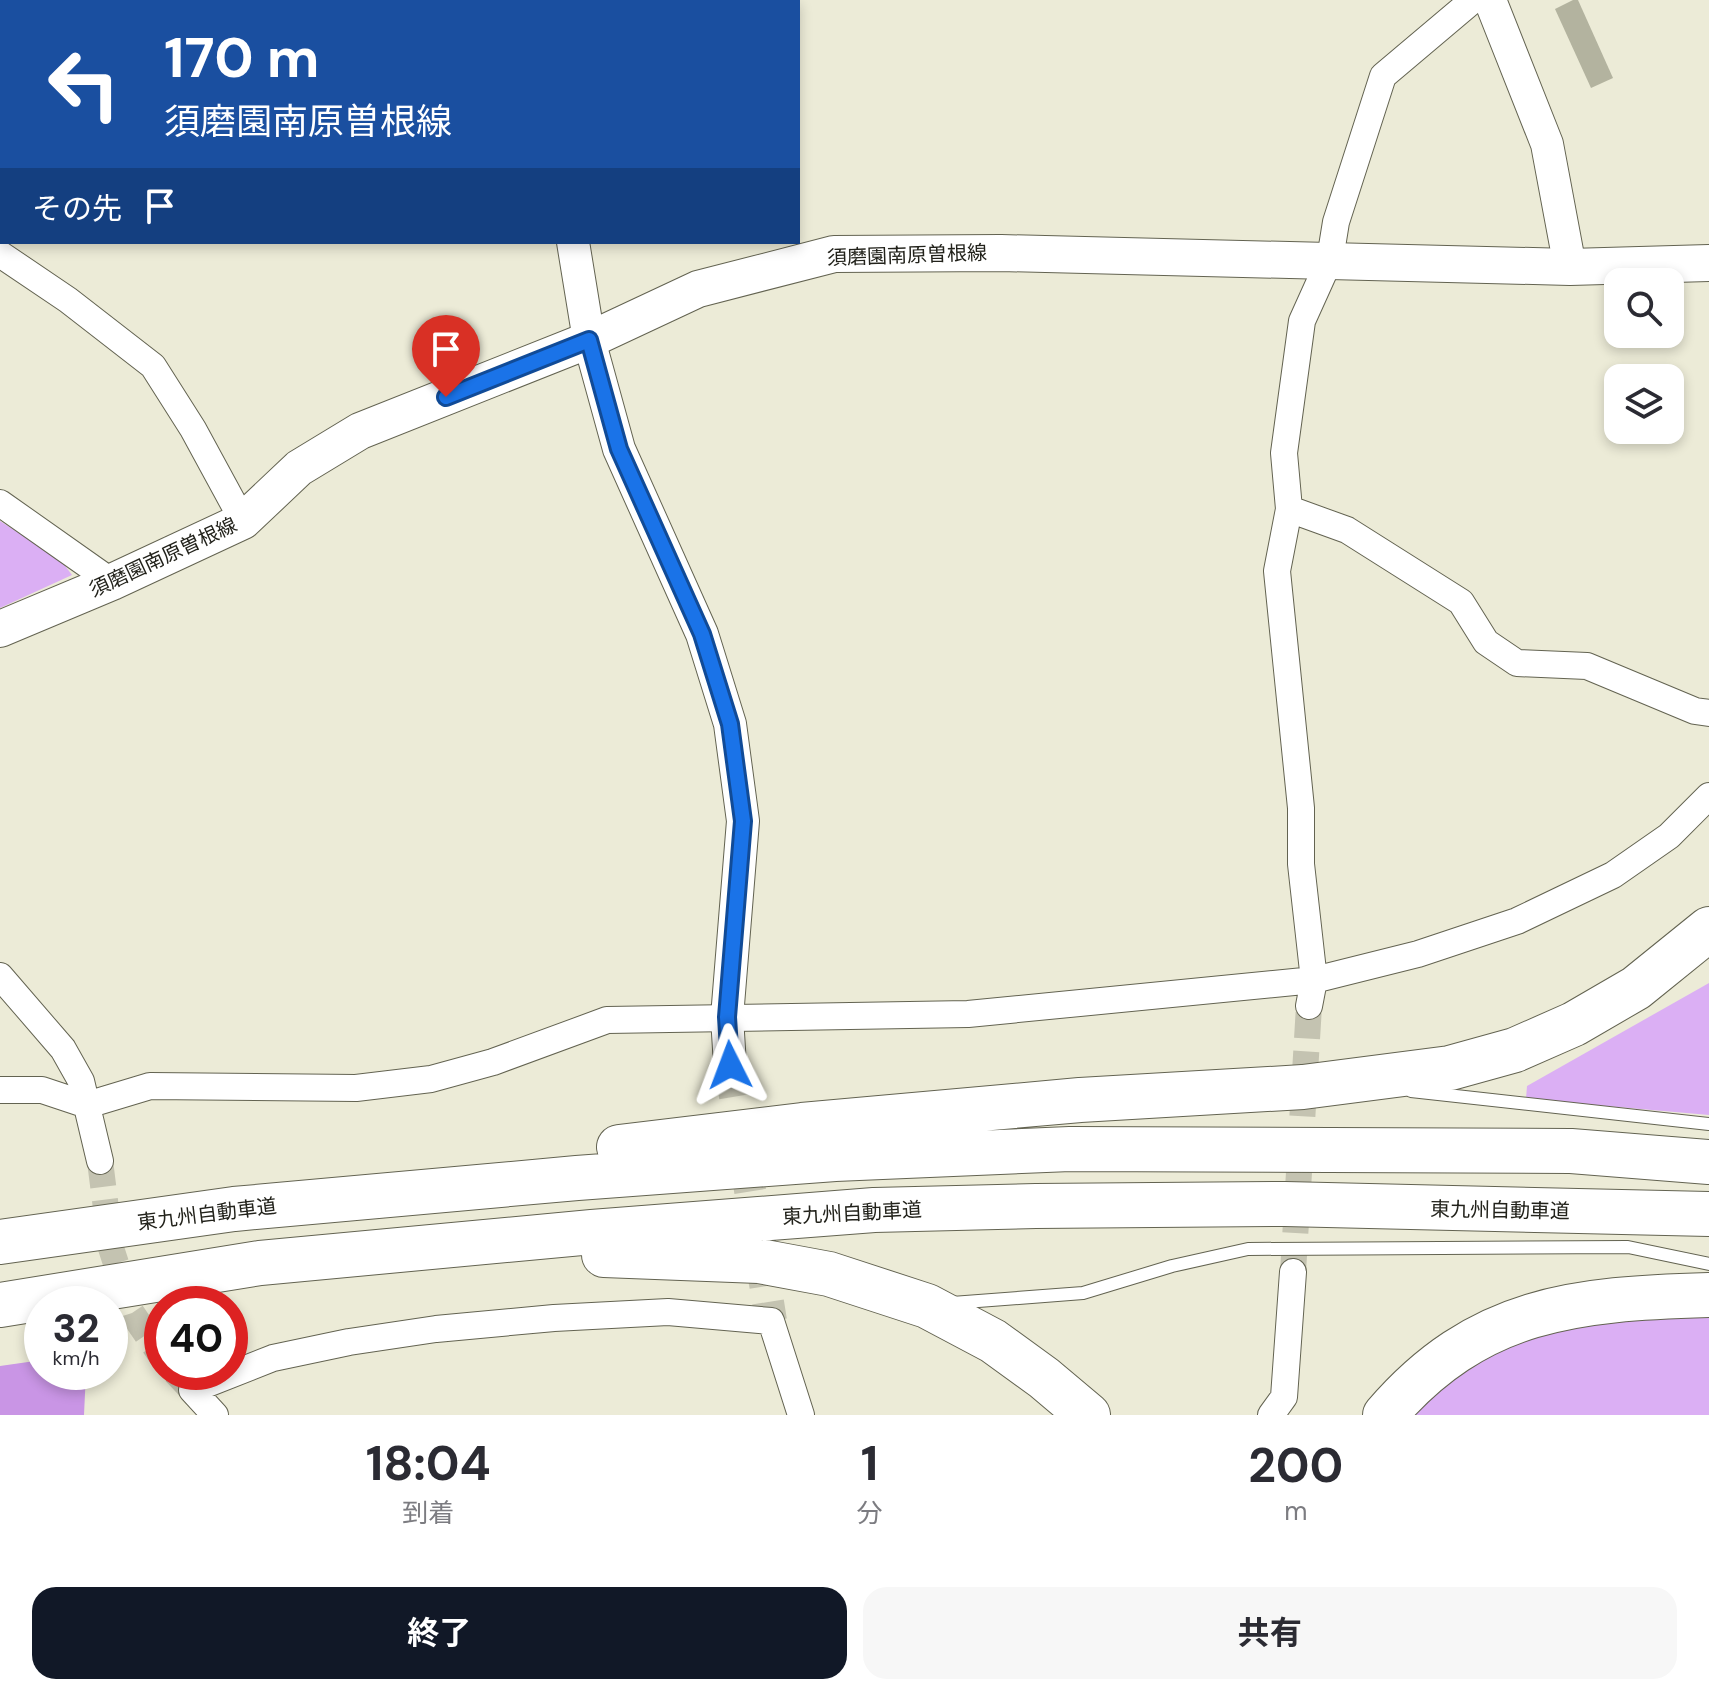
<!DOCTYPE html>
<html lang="ja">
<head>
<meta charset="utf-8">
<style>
	:root { --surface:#fff; --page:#f7f7f7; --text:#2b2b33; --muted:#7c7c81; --accent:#111827 }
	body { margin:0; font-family:"DM Sans","Noto Sans JP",sans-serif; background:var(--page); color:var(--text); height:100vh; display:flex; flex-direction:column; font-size:30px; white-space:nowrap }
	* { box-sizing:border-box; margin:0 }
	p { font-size:26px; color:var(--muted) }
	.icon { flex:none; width:44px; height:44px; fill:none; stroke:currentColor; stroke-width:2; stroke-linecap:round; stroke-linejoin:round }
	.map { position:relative; height:1415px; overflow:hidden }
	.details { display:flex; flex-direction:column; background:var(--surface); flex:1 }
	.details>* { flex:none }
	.banner { position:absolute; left:0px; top:0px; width:800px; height:244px; box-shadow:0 4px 12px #0003; background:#1a4fa0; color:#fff; overflow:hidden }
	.buttons { position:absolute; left:1604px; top:268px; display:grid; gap:16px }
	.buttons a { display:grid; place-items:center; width:80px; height:80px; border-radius:16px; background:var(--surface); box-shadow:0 4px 12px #0003; font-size:40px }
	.speed { position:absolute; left:24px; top:1286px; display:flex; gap:16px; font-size:40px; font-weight:700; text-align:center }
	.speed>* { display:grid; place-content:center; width:104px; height:104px; border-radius:50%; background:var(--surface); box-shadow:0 4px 12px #0003; line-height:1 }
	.speed small { font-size:20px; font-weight:400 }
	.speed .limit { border:12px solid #d22; background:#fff; color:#111 }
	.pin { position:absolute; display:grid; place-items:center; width:68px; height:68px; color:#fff; margin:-82px -34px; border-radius:50% 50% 50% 0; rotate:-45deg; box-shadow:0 0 8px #0007 }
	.pin .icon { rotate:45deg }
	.me { position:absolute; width:88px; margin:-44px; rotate:357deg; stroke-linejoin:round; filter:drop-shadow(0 0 6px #0008) }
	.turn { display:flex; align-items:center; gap:28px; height:168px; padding:0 32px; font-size:36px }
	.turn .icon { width:104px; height:104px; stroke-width:2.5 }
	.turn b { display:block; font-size:56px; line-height:68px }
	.then { display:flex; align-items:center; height:76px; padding:0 32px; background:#0003; gap:16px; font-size:30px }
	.eta { display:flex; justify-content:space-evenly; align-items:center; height:136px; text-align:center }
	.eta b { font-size:48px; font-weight:700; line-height:56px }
	.primary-button { display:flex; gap:16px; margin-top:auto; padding:16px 32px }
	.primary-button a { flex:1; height:92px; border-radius:24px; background:var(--accent); color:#fff; font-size:32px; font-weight:700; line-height:92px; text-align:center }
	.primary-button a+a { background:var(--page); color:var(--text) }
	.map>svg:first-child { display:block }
</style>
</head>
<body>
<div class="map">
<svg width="1709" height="1415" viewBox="0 0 1709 1415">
	<rect width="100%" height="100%" fill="#ecebd7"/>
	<path fill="#dbaff4" d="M0,521L60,559L72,575L0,608Z
		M1709,983V1115L1526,1099L1527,1086Z
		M1629,1315L1709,1316V1415H1407L1483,1354L1559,1327Z"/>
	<path fill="#c995e5" d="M42,1360V1372H86L84,1415H0V1366Z"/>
	<path fill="#b3b39f" d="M1573,0H1578L1613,78L1591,88L1555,9Z"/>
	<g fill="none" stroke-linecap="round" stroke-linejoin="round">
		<path stroke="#c4c3b1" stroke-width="26" stroke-dasharray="26 13" stroke-linecap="butt" d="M100,1161L111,1248L132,1313L162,1357
			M1293,1272L1309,1006
			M175,1372L192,1390"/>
		<path stroke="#c4c3b1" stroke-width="32" stroke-dasharray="32 16" stroke-linecap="butt" d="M730,1065L771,1321"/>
		<defs>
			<path id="service" d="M1411,1091L1709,1124
				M952,1303L1083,1293L1172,1266L1248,1249L1628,1247L1709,1264"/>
			<path id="minor" d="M0,254L68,300L153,366L193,429L243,521
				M0,503L112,582
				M1289,509L1347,530L1461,602L1486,642L1517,663L1587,666L1695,711L1709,713
				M0,976L63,1049L81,1081L100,1161
				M1309,1006L1314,980L1301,864V808L1277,571L1289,509L1284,453L1302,321L1330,259L1336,222L1383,76L1473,0
				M0,1090H42L87,1105L150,1086L356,1088L431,1079L493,1062L607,1020L968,1014L1314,980L1418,954L1517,921L1613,875L1669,836L1709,796
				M215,1415L192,1390L273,1358L349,1342L436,1329L554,1318L668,1312L771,1321L801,1415
				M1271,1415L1284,1397L1293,1272"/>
			<path id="tertiary" d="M550,0V2
				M1490,0L1547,144L1570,267
				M573,242L589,340L619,449L702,634L730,724L743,821L727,1017L730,1065"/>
			<path id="secondary" d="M0,629L112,582L243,521L299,468L360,431L589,340L698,289L834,254L1001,253L1570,267L1709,263"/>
			<path id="motorway" d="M619,1147L802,1125L1080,1100L1303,1087L1450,1068L1515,1050L1574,1024L1636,988L1709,929
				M0,1242L234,1209L577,1178L835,1159L1070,1149L1329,1150L1571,1151L1709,1162
				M604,1255L759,1261L829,1274L927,1306L993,1341L1044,1378L1088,1415
				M0,1305L260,1263L592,1232L874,1210L1036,1206L1285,1204L1709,1214
				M1385,1415C1478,1307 1575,1299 1709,1295"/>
		</defs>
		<use href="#service" stroke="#636351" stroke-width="14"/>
		<use href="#minor" stroke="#636351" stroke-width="28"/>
		<use href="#tertiary" stroke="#636351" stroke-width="34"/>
		<use href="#secondary" stroke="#636351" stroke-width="38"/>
		<use href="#motorway" stroke="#636351" stroke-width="46"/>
		<use href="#service" stroke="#fff" stroke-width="12"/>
		<use href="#minor" stroke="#fff" stroke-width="26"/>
		<use href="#tertiary" stroke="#fff" stroke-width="32"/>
		<use href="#secondary" stroke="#fff" stroke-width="36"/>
		<use href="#motorway" stroke="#fff" stroke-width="44"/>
	</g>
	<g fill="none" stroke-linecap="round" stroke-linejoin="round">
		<defs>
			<path id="route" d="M446,397L589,340L619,449L702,634L730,724L743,821L727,1017L730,1065"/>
		</defs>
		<use href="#route" stroke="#114b97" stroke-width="20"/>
		<use href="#route" stroke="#1a73e8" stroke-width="14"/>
	</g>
	<g text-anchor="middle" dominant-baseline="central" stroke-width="7" stroke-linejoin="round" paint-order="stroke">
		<g font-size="20" fill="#22221b" stroke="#fff">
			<text transform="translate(907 255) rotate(-2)">須磨園南原曽根線</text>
			<text transform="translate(163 557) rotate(-25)">須磨園南原曽根線</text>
			<text transform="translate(1500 1210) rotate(1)">東九州自動車道</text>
			<text transform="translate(852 1213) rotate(-3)">東九州自動車道</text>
			<text transform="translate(207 1214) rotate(-7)">東九州自動車道</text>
		</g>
	</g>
</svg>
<div class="buttons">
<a><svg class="icon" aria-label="search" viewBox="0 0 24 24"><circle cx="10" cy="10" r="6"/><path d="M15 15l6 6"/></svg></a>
<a><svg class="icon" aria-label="layers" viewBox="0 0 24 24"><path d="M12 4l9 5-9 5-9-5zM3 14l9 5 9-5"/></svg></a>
</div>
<div class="speed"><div>32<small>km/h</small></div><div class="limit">40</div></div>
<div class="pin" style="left:446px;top:397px;background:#d93025"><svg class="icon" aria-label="arrive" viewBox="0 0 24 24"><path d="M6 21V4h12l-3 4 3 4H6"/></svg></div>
<svg class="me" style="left:730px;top:1065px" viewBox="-20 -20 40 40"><path d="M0-17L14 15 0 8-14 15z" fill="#1a73e8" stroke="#fff" stroke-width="4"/></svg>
<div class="banner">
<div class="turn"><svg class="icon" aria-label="left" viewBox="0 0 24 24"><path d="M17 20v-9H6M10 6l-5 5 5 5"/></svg><div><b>170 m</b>須磨園南原曽根線</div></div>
<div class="then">その先<svg class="icon" aria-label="arrive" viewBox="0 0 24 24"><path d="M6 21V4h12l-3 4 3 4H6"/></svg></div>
</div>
</div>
<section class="details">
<div class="eta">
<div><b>18:04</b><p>到着</p></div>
<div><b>1</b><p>分</p></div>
<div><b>200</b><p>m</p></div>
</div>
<div class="primary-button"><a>終了</a><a>共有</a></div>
</section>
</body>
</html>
